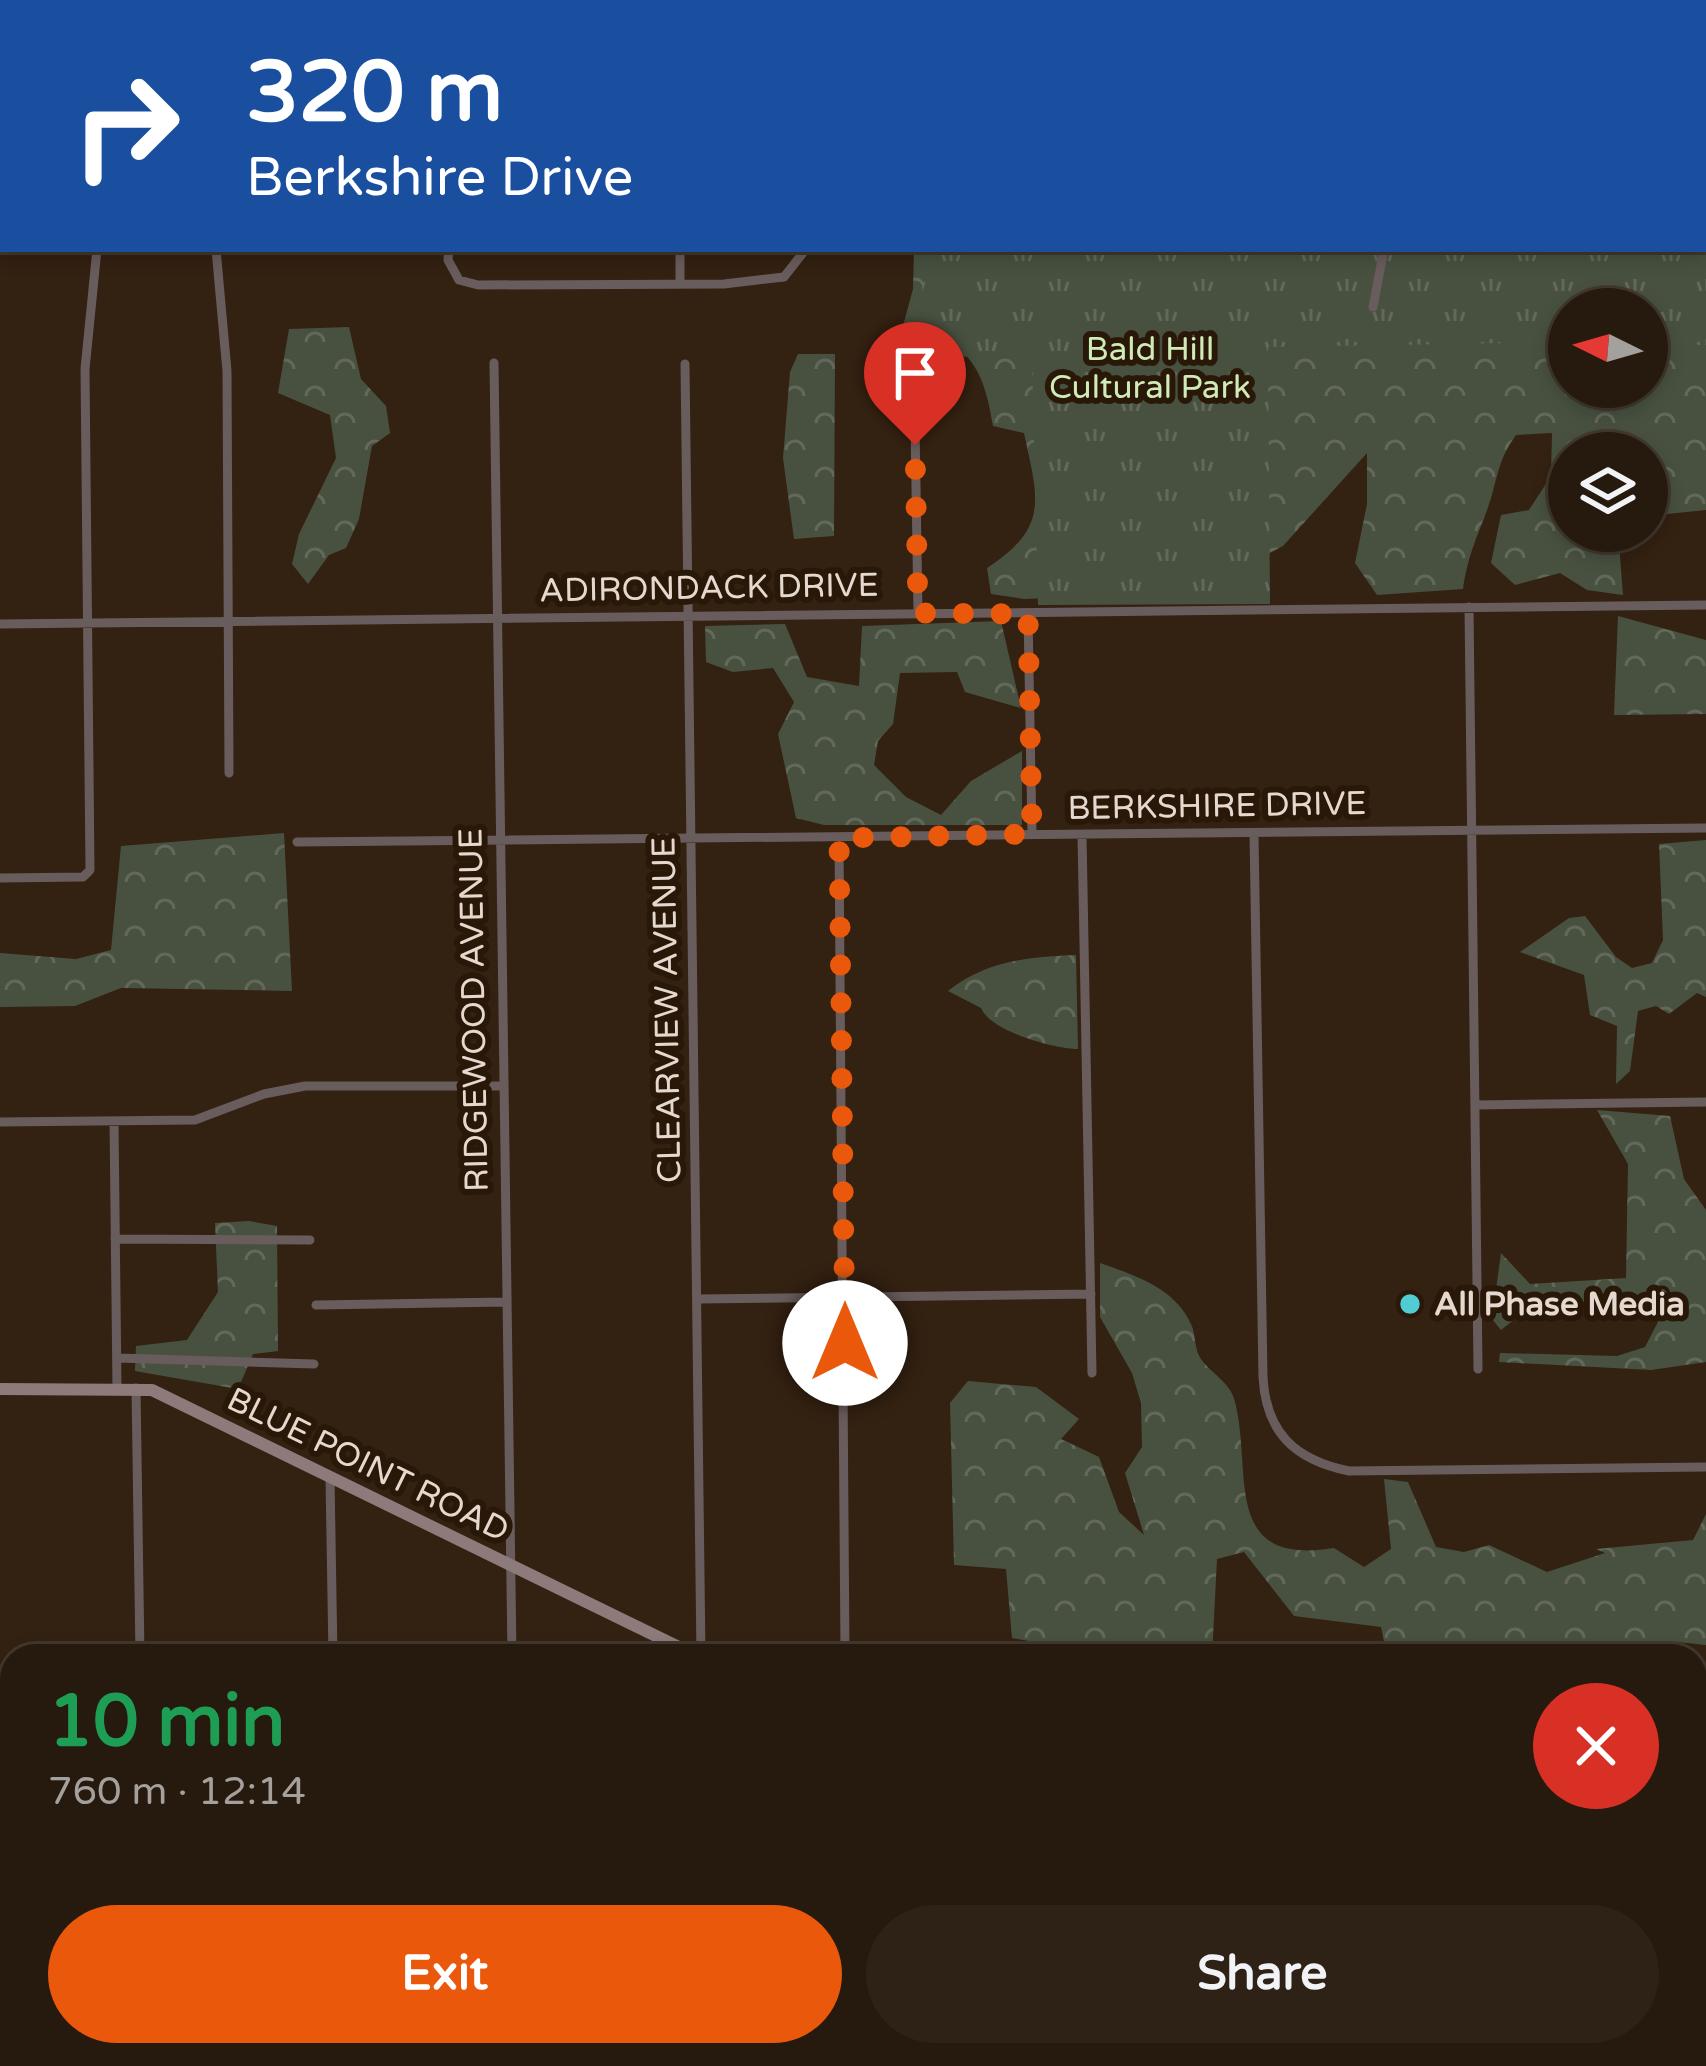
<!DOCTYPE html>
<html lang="en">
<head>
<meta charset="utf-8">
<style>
	:root { --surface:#26190d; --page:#2e2216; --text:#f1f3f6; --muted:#a4a09d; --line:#42382e; --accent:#ea580c }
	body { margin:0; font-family:"Varela Round",sans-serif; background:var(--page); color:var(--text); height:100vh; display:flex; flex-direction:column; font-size:45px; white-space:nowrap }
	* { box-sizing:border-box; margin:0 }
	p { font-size:39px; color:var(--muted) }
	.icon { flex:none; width:66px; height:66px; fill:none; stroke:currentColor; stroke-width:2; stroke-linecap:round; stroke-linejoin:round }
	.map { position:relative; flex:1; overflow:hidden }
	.drawer { position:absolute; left:0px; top:1644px; width:1707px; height:423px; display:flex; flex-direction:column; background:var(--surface); border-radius:36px 36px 0 0; box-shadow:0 6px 18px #0003,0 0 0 3px var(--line) }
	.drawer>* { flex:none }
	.guide { position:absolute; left:0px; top:0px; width:1707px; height:252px; box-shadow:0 6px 18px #0003,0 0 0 3px var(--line); background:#1a4fa0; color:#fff; overflow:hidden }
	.needle { width:78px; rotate:275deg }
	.controls { position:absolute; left:1548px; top:288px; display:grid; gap:24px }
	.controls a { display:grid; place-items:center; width:120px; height:120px; border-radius:50%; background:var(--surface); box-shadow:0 6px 18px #0003,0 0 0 3px var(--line); font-size:60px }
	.pin { position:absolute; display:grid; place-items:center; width:102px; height:102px; color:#fff; margin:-123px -51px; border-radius:50% 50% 50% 0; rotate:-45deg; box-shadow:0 0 12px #0007 }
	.pin .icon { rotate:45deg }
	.me { position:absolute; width:132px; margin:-66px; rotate:0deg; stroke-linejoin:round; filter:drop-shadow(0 0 9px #0008) }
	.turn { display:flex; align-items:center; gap:42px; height:252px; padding:0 48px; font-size:54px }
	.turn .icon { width:156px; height:156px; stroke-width:2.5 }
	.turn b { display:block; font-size:84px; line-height:102px }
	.round { display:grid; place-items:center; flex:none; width:126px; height:126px; border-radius:63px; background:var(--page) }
	.overview { display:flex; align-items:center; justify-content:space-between; height:204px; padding:0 48px }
	h1 { font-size:72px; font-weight:700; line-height:90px; color:#1e9e55 }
	.action { display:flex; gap:24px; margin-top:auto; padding:24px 48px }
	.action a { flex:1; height:138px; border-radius:72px; background:var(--accent); color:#fff; font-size:48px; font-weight:700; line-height:138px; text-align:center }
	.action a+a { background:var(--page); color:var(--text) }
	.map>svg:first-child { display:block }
</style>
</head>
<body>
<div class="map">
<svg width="1706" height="2066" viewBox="0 0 1706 2066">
	<defs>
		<pattern id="forest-crowns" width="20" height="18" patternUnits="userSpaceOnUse" patternTransform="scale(3)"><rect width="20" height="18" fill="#485140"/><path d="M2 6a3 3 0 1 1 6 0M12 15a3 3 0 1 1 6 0" fill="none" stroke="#62695b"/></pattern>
		<pattern id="park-tufts" width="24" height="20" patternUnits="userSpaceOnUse" patternTransform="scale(3)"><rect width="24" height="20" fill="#485140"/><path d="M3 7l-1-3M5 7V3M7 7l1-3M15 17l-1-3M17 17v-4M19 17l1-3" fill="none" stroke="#62695b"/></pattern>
	</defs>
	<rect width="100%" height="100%" fill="#332111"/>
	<path fill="url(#forest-crowns)" fill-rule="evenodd" d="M1706,0V510L1647,516V453H1569V531H1618L1623,595L1587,590L1560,573L1515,585L1491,563L1501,515L1529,510L1551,476L1552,433L1516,435C1502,455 1500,465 1494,487C1485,524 1469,545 1463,589L1377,595L1355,563L1367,504V453L1283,546L1198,591L1024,599L991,594L987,568C1050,527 1038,499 1024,433L993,426C984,370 972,350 921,325L901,333L913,289L914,249H1704V3H1509ZM1569,309H1647V387H1569Z
		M349,327L361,379L386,406L390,433L372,446L359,519L346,548L329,555L308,584L292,564L299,534L336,458L330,415L278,393L289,329Z
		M798,354H835L834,536L794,539L783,458L790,372Z
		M1618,616L1706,640V714L1614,715Z
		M1001,621L1021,708L965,692L957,672L900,673L893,724L878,741L874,765L906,797L941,815L971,781L1022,751V825H824L796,818L778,734L794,702L773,668L733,672L706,662L705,626L785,624L807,677L859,686L862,626Z
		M284,833L292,991L121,988L75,1006L0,1007V953L76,959L111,950L121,846Z
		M1706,840V997L1697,993L1669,1014L1656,1006L1638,1011L1630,1071L1616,1084L1617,1026L1590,1015L1584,975L1520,952L1569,918L1585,916L1616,957L1632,968L1652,963L1663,940L1659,844Z
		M1076,955L1078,1049C1054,1049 990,1031 981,1008L948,991C987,960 1029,957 1076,955Z
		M1597,1110L1670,1116L1684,1179L1706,1210V1362L1651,1370L1499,1362L1500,1353L1617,1356L1645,1347L1661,1316L1642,1302H1537L1501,1330L1492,1319L1501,1253L1530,1284L1626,1278L1628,1164Z
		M249,1221L277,1226L278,1351L253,1354L238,1389L135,1371L136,1346L187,1340L218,1292L215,1223Z
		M1100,1263C1134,1275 1175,1288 1191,1324C1196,1334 1194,1350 1201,1359C1212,1375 1230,1381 1235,1402C1253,1472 1220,1567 1334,1548L1364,1567L1391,1549L1384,1479L1408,1482L1436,1547L1464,1552L1489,1545L1547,1572L1605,1553L1596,1549L1693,1540L1706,1514V1645L1677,1642L1666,1656H1496L1489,1645L1477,1656H1387L1381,1627L1294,1616L1244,1552L1217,1559L1212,1656H1117L1012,1638L1006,1569L954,1565L950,1403L968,1381L1036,1387L1079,1419L1061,1439L1099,1457L1119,1512L1144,1535L1125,1473L1142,1447L1141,1403L1132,1373L1100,1317Z
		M1424,2055L1594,2058V2066H1424Z"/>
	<path fill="url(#park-tufts)" d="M894,0H1706V345L1647,344V309H1569V342L1268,347L1270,604L1038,605L1032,356L923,357L922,249H1704V3Z"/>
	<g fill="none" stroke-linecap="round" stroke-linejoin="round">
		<path stroke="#695c5c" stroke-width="9" d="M668,0L669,3
			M1204,0L1208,3
			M1356,0L1357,3
			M284,3V0
			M588,3L590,0
			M813,3V0
			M0,7H3
			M216,249L227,371L229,773
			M449,249L448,260L459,280L478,285L724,284L784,277L806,249
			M680,283V249
			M1373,307L1384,249
			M914,361L918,613
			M494,363L512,1656
			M685,364L701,1656
			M1469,607L1478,1369
			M1028,614L1032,834
			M0,624L1706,605
			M1254,834L1263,1377C1266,1433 1295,1460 1349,1471L1706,1467
			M1082,835L1092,1373
			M839,839L845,1656
			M297,842L1706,828
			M0,878L83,877L90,870L85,369L97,249
			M1476,1105L1706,1102
			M114,1121L117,1389
			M0,1122L195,1120L264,1094L305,1086H502
			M115,1239L310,1240
			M699,1299L1091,1294
			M316,1305L505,1302
			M118,1358L314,1364
			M136,1388L140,1656
			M330,1478L333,1656
			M0,1931H12
			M145,2055V2066
			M339,2055V2066
			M518,2055V2066
			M934,2055L935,2066
			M1096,2055V2066
			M1269,2055V2066
			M758,2066V2055"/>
		<path stroke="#8e7a7a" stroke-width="12" d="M462,3L464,0
			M0,189H3
			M0,1389L152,1390L697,1656
			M1695,1806H1706"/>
	</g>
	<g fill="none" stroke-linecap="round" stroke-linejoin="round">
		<path stroke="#ea580c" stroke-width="21" stroke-dasharray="0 37.8" d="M845,1343L839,838L1032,834L1028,614L918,613L915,445"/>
	</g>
	<circle fill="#51ccd5" stroke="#291808" stroke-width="4.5" cx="1410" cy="1304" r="12"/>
	<g text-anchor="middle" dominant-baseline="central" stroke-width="12" stroke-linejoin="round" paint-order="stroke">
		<g font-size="33" fill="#d0ebb8" stroke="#291808">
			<text x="1150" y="349">Bald Hill<tspan x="1150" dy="38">Cultural Park</tspan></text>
		</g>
		<g font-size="33" fill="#e5d9cf" stroke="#291808">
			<text transform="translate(709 588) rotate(-1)">ADIRONDACK DRIVE</text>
			<text transform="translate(1217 806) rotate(-1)">BERKSHIRE DRIVE</text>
			<text transform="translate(474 1010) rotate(-91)">RIDGEWOOD AVENUE</text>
			<text transform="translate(667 1010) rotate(-91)">CLEARVIEW AVENUE</text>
			<text transform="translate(368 1465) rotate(26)">BLUE POINT ROAD</text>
		</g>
		<g font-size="33" font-weight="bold" fill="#e5d9cf" stroke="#291808" text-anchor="start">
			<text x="1434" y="1304">All Phase Media</text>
		</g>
	</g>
</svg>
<div class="controls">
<a><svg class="needle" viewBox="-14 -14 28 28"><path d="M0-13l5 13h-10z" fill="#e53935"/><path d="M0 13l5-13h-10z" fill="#a4a09d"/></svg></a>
<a><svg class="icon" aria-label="layers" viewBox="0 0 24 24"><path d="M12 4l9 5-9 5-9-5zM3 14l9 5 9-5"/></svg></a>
</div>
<div class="pin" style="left:915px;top:445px;background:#d93025"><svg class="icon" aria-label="arrive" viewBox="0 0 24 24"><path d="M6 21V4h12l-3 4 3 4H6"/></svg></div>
<svg class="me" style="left:845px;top:1343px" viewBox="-20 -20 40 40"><circle r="19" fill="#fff"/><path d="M0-13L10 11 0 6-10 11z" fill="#ea580c"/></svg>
<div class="guide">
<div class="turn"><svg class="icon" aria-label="right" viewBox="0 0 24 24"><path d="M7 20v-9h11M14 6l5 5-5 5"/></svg><div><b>320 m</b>Berkshire Drive</div></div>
</div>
<section class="drawer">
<div class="overview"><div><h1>10 min</h1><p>760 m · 12:14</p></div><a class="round" style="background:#d93025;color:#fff"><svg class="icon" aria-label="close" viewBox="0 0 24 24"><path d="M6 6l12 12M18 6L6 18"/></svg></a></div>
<div class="action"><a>Exit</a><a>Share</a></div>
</section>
</div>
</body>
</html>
